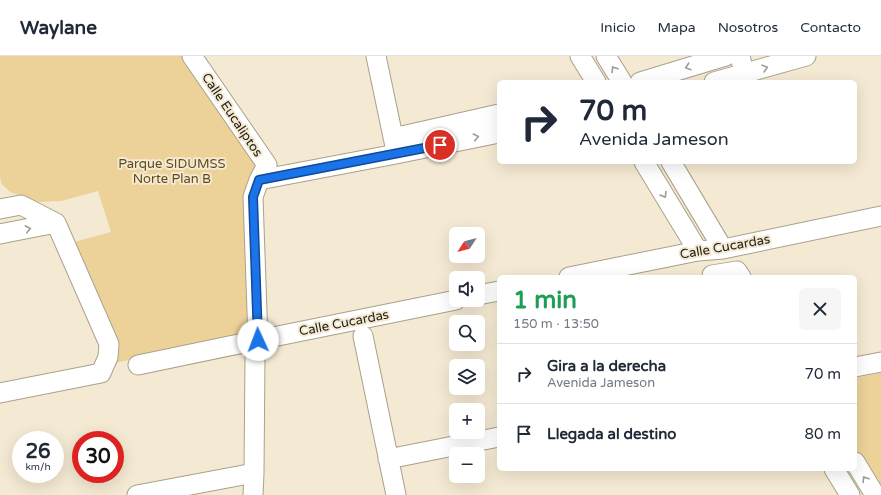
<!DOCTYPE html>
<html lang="es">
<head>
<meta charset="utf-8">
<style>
	:root { --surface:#fff; --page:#f6f6f7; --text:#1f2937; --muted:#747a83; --line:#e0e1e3 }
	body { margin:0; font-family:"Varela Round",sans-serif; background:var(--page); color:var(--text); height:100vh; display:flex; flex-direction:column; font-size:15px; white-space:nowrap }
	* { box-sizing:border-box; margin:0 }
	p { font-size:13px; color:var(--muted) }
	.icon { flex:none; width:22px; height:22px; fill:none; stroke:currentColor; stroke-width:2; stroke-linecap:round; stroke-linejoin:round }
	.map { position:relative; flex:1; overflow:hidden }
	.details { position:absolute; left:497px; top:219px; width:360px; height:196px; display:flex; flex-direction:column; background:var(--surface); border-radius:6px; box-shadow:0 4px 16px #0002 }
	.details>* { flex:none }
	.banner { position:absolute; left:497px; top:24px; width:360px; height:84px; border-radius:6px; box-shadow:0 4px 16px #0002; background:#fff; color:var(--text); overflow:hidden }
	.needle { width:26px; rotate:234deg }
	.buttons { position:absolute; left:449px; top:171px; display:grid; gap:8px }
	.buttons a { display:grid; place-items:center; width:36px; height:36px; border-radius:6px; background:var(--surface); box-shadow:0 4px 16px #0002; font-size:20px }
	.speed { position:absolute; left:12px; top:375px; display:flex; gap:8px; font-size:20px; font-weight:700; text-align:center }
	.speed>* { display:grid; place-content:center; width:52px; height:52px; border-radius:50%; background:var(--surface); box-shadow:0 4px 16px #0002; line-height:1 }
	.speed small { font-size:10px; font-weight:400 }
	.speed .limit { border:6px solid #d22; background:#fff; color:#111 }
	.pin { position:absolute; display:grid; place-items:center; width:34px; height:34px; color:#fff; margin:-17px; border:2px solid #fff; border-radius:50%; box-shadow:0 1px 4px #0007 }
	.me { position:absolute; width:44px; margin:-22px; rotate:358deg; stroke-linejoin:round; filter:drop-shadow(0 0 3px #0008) }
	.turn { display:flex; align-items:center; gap:14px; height:84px; padding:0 16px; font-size:18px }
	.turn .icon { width:52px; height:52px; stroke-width:2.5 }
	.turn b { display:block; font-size:28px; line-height:34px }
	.round { display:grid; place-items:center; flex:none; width:42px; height:42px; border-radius:6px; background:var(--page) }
	.overview { display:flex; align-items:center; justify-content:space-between; height:68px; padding:0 16px }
	h1 { font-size:24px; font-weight:700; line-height:30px; color:#1e9e55 }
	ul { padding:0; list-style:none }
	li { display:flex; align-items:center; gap:12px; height:60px; padding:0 16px; border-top:1px solid var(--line) }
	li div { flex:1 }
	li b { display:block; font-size:15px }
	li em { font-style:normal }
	header { display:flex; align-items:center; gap:24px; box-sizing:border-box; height:56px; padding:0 20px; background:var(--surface); border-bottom:1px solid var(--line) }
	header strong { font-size:19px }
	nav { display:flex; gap:22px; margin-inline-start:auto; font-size:14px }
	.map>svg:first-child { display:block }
</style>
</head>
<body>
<header>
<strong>Waylane</strong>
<nav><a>Inicio</a><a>Mapa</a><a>Nosotros</a><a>Contacto</a></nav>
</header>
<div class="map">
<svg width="881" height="439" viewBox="0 0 881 439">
	<rect width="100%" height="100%" fill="#f4e9d2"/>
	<path fill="#ecd299" d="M0,0H183L255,104L254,114L245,133L249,277L115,307V292L116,278L74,186L111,176L98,135L61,145L38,146L10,136L1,127L0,120Z
		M881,317V428L875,427L855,395V322Z"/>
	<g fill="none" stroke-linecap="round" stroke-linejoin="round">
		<defs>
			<path id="street" d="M192,0L267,109L259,124L253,141L258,284
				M376,0L396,95
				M580,0L596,26
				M606,0L622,26
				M740,0L744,18
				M640,26L726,0
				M714,26L806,0
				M393,82L499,58
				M644,106L698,195
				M671,106L723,193
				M259,124L396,98L499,77
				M0,153L21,149L56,167L109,288L108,301L101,317L0,337
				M0,178L56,167
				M569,221L698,195L723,193L881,160
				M714,221L712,219L737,215L741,221
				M478,239L499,235
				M363,280L396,439
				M138,309L258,284L456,244
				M855,311L881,306
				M388,403L499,381
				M855,406L875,439
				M834,413L850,439
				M137,439L254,417
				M253,439L254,417L255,300"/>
		</defs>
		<use href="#street" stroke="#aba18b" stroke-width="21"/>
		<use href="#street" stroke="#fff" stroke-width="19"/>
	</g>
	<defs><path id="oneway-chevron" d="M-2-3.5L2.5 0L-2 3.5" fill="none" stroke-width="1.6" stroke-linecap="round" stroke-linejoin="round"/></defs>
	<g stroke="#9d9c98">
		<use href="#oneway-chevron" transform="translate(688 11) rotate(163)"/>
		<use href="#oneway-chevron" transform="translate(765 12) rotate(-16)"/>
		<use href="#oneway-chevron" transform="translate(614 13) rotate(-122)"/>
		<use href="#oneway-chevron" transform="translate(476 81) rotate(-12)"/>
		<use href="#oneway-chevron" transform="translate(664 139) rotate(59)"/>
		<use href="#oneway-chevron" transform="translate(28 173) rotate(-11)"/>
		<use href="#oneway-chevron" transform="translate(865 423) rotate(-122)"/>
	</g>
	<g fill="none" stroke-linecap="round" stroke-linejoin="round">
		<defs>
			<path id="route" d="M258,284L253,141L259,124L440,89"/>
		</defs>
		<use href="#route" stroke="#114b97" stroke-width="10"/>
		<use href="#route" stroke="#1a73e8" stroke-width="7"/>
	</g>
	<g text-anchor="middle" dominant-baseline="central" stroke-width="4" stroke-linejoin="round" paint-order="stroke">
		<g font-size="13" fill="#26221a" stroke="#f4e9d2">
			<text transform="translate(232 59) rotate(56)">Calle Eucaliptos</text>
			<text transform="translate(725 191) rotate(-10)">Calle Cucardas</text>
			<text transform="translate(344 267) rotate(-11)">Calle Cucardas</text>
		</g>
		<g font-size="13" fill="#5f4b19" stroke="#f4e9d2">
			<text x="172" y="108">Parque SIDUMSS<tspan x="172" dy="15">Norte Plan B</tspan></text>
		</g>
	</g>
</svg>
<div class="buttons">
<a><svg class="needle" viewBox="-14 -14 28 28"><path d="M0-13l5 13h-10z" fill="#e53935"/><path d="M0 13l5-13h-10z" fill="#747a83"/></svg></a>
<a><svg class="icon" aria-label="sound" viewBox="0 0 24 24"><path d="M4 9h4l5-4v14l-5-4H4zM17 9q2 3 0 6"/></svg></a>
<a><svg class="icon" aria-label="search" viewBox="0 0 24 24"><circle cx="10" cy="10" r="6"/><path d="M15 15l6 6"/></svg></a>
<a><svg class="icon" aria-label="layers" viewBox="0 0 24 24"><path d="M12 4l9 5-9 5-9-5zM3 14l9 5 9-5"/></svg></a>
<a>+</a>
<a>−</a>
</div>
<div class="speed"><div>26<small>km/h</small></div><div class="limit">30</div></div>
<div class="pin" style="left:440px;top:89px;background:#d93025"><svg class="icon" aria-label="arrive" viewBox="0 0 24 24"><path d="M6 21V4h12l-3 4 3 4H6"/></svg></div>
<svg class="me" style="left:258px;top:284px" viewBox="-20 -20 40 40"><circle r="19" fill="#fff"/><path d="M0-13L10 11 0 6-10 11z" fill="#1a73e8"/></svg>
<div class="banner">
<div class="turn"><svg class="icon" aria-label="right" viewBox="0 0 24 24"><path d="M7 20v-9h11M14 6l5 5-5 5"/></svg><div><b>70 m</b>Avenida Jameson</div></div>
</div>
<section class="details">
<div class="overview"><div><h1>1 min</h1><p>150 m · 13:50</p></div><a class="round"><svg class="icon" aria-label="close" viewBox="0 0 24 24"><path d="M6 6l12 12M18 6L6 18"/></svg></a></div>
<ul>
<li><svg class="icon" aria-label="right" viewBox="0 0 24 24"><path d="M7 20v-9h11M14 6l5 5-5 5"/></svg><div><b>Gira a la derecha</b><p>Avenida Jameson</p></div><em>70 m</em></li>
<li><svg class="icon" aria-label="arrive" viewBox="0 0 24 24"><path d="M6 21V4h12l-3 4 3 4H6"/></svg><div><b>Llegada al destino</b></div><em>80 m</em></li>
</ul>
</section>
</div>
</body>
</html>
